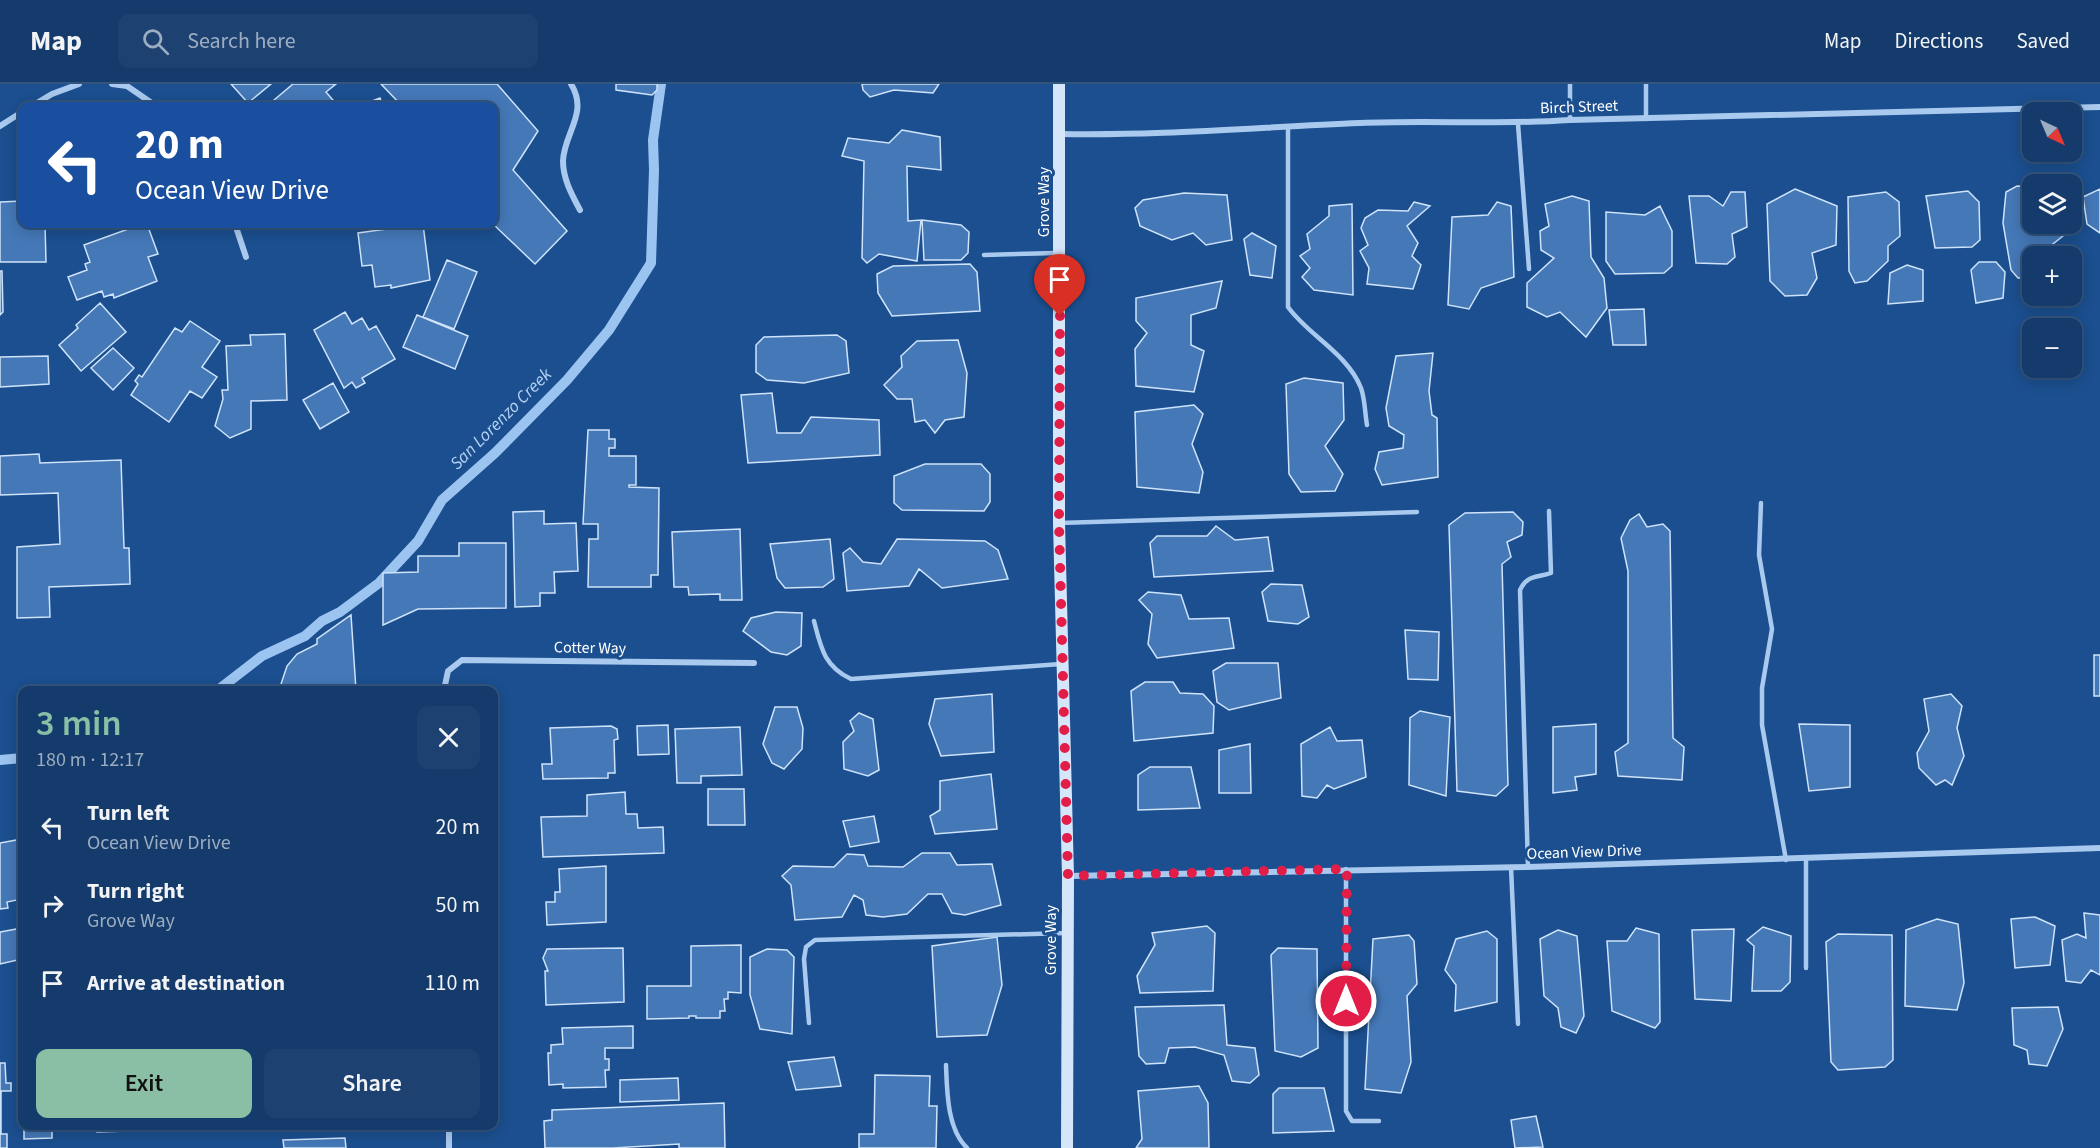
<!DOCTYPE html>
<html lang="en">
<head>
<meta charset="utf-8">
<style>
	:root { --surface:#143b6b; --page:#1d4271; --text:#f1f3f6; --muted:#9dadc1; --line:#33557e; --accent:#8abfa5 }
	body { margin:0; font-family:"Source Sans 3",sans-serif; background:var(--page); color:var(--text); height:100vh; display:flex; flex-direction:column; font-size:22px; white-space:nowrap }
	* { box-sizing:border-box; margin:0 }
	p { font-size:20px; color:var(--muted) }
	.icon { flex:none; width:33px; height:33px; fill:none; stroke:currentColor; stroke-width:2; stroke-linecap:round; stroke-linejoin:round }
	.map { position:relative; flex:1; overflow:hidden }
	.drawer { position:absolute; left:18px; top:602px; width:480px; height:444px; display:flex; flex-direction:column; background:var(--surface); border-radius:12px; box-shadow:0 3px 15px #0003,0 0 0 2px var(--line) }
	.drawer>* { flex:none }
	.hud { position:absolute; left:18px; top:18px; width:480px; height:126px; border-radius:12px; box-shadow:0 3px 15px #0003,0 0 0 2px var(--line); background:#1a4fa0; color:#fff; overflow:hidden }
	.needle { width:39px; rotate:136deg }
	.buttons { position:absolute; left:2022px; top:18px; display:grid; gap:12px }
	.buttons a { display:grid; place-items:center; width:60px; height:60px; border-radius:12px; background:var(--surface); box-shadow:0 3px 15px #0003,0 0 0 2px var(--line); font-size:30px }
	.pin { position:absolute; display:grid; place-items:center; width:51px; height:51px; color:#fff; margin:-62px -26px; border-radius:50% 50% 50% 0; rotate:-45deg; box-shadow:0 0 6px #0007 }
	.pin .icon { rotate:45deg }
	.me { position:absolute; width:66px; margin:-33px; rotate:0deg; stroke-linejoin:round; filter:drop-shadow(0 0 4px #0008) }
	.turn { display:flex; align-items:center; gap:21px; height:126px; padding:0 18px; font-size:27px }
	.turn .icon { width:78px; height:78px; stroke-width:2.5 }
	.turn b { display:block; font-size:42px; line-height:51px }
	.round { display:grid; place-items:center; flex:none; width:63px; height:63px; border-radius:12px; background:var(--page) }
	.headline { display:flex; align-items:center; justify-content:space-between; height:102px; padding:0 18px }
	h1 { font-size:36px; font-weight:600; line-height:45px; color:var(--accent) }
	.primary-button { display:flex; gap:12px; margin-top:auto; padding:12px 18px }
	.primary-button a { flex:1; height:69px; border-radius:12px; background:var(--accent); color:#111; font-size:24px; font-weight:600; line-height:69px; text-align:center }
	.primary-button a+a { background:var(--page); color:var(--text) }
	ul { padding:0; list-style:none }
	li { display:flex; align-items:center; gap:18px; height:78px; padding:0 18px }
	li div { flex:1 }
	li b { display:block; font-size:22px }
	li em { font-style:normal }
	header { display:flex; align-items:center; gap:36px; box-sizing:border-box; height:84px; padding:0 30px; background:var(--surface); border-bottom:2px solid var(--line) }
	header strong { font-size:28px }
	nav { display:flex; gap:33px; margin-inline-start:auto; font-size:21px }
	.search { width:420px; height:54px; background:var(--page); display:flex; align-items:center; gap:15px; box-sizing:border-box; padding:0 21px; border-radius:12px; color:var(--muted); font-size:22px }
	.map>svg:first-child { display:block }
</style>
</head>
<body>
<header>
<strong>Map</strong>
<div class="search"><svg class="icon" aria-label="search" viewBox="0 0 24 24"><circle cx="10" cy="10" r="6"/><path d="M15 15l6 6"/></svg>Search here</div>
<nav><a>Map</a><a>Directions</a><a>Saved</a></nav>
</header>
<div class="map">
<svg width="2100" height="1064" viewBox="0 0 2100 1064">
	<rect width="100%" height="100%" fill="#1b4f8f"/>
	<g fill="none" stroke-linecap="round" stroke-linejoin="round">
		<path stroke="#9cc4f0" stroke-width="10" d="M218,606L262,572L305,552L322,537L340,528L379,499L418,457L442,416L495,369L567,296L609,246L651,179L654,86L653,56L661,0
			M0,676L22,674"/>
	</g>
	<path fill="#4478b7" stroke="#cfe3fa" stroke-width="1.5" d="M231,0H271L248,19Z
		M293,0H336L326,8L338,22H267Z
		M381,0H497L538,47L513,86L567,147L535,180L493,140L494,22H402Z
		M616,0H657V6L652,11L616,6Z
		M862,0H939L933,9L894,6L870,13L863,6Z
		M380,14L383,22H359Z
		M902,46L940,53L941,86L907,82L908,137L921,136L917,177L879,170L867,179L862,174L864,77L842,72L848,54L889,59Z
		M2017,102L2032,103V140H2067L2068,148L2043,168L2042,172H2032V194H2018L2011,186L2003,139L2006,108Z
		M1795,105L1837,122L1836,161L1812,169L1817,194L1807,211L1785,212L1770,197L1767,120Z
		M2100,105V149L2087,140L2083,113Z
		M1968,107L1979,118L1980,156L1972,163L1935,164L1926,112Z
		M1731,108H1745L1747,143L1732,150L1735,173L1727,180L1696,179L1689,112H1709L1723,122Z
		M1886,108L1899,118L1900,152L1888,162V177L1867,197L1855,199L1849,187L1848,113Z
		M1184,109L1227,111L1232,156L1206,161L1193,149L1172,156L1140,142L1135,124L1143,116Z
		M1572,112L1589,117L1591,173L1604,194L1607,224L1586,253L1560,228L1547,233L1527,223V199L1554,174L1541,166L1540,147L1549,142L1545,120Z
		M22,117V140H45L46,178H0V118Z
		M1414,118L1430,122L1407,142L1418,159L1412,172L1421,181L1413,205L1367,200L1369,184L1360,167L1368,161L1361,144L1365,134L1378,126L1408,127Z
		M1497,118L1511,122L1514,193L1481,204L1469,225L1448,221L1452,133L1488,131Z
		M1352,120L1353,211L1314,206L1302,193L1310,184L1300,172L1310,165L1307,150L1329,132V122Z
		M1660,122L1672,147V182L1664,189L1615,190L1606,177V128L1645,131Z
		M922,136L961,141L969,148L968,169L961,176H924Z
		M142,140H147L158,170L148,173L157,197L114,214L113,210L104,213L102,207L77,216L68,193L87,186L85,180L90,178L84,161Z
		M423,140L430,196L391,204V201L375,203L372,181L362,182L358,149Z
		M1252,149L1276,162L1272,194L1250,191L1244,155Z
		M2072,174L2076,175L2081,205L2072,208Z
		M447,176L477,188L454,245L423,233Z
		M1979,178H1996L2005,188L2003,214L1976,219L1971,186Z
		M970,180L977,188L980,227L892,232L878,209L877,190L893,182Z
		M1907,181L1923,186V217L1888,220L1890,189Z
		M0,187H2L3,228L0,231Z
		M1222,197L1216,224L1191,231V261L1204,267L1194,308L1136,302L1135,265L1147,249L1136,237V214Z
		M100,219L126,248L81,287L59,261L78,244L76,241Z
		M1644,225L1646,261H1613L1609,226Z
		M345,228L352,240L362,234L369,246L376,242L395,275L362,294L365,299L356,304L352,298L344,304L314,246Z
		M417,231L468,252L455,285L403,263Z
		M190,237L220,257L202,283L217,293L202,314L190,307L169,338L131,311L138,300L135,297L139,291L142,293L175,244L182,248Z
		M285,250L287,316L251,317V345L230,354L215,342L223,315L222,306H228L226,262L251,261L250,251Z
		M837,251L846,257L849,289L804,299L767,296L756,288V261L764,253Z
		M958,256L967,289L964,333L945,336L935,349L925,336L915,338L912,315H897L884,301L902,283L901,272L917,257Z
		M113,264L134,284L113,306L91,284Z
		M1433,269L1429,307L1432,331L1437,334L1438,393L1382,401L1375,385L1379,368L1403,364L1404,351L1389,342L1386,324L1396,272Z
		M48,272L49,300L0,303V273Z
		M1304,294L1343,299L1344,336L1325,362L1343,390L1335,407L1301,408L1289,390L1286,300Z
		M333,299L349,328L320,345L303,316Z
		M772,309L777,349H801L811,333L879,336L880,371L748,379L741,311Z
		M1194,321L1203,330L1192,360L1203,388L1199,409L1137,403L1135,328Z
		M588,346H609V355H615V364H609V372H636V401H629V403L659,404L658,491H651V503H588L589,455H598V440H583Z
		M39,370L40,379L121,376L124,464H129L130,500L49,503L50,533L17,534V463L60,460L58,409L0,411V372Z
		M925,380H981L990,390V418L984,427L902,426L894,419V392Z
		M544,427V440L576,439L578,487L554,488L555,509H540V522L515,523L513,428Z
		M1513,428L1523,438L1522,451L1507,458L1511,473L1502,480L1508,701L1496,712L1457,707L1449,441L1465,429Z
		M1639,430L1647,443L1663,440L1670,447L1673,654L1684,663L1682,696L1618,692L1615,668L1628,659V487L1621,454L1630,436Z
		M1216,442L1235,456L1268,453L1273,487L1154,493L1150,459L1157,452H1207Z
		M740,445L742,516H720V510L689,511L688,503H674L672,448Z
		M830,455L834,495L823,503L785,504L777,494L770,460Z
		M897,455L985,457L998,466L1008,495L942,504L919,485L909,502L847,507L843,469L850,464L863,478L881,480Z
		M459,459H506V524L418,525L383,541V489L418,488V472H459Z
		M1271,500L1302,501L1309,533L1298,540L1268,537L1262,508Z
		M1148,508L1181,511L1189,535L1229,534L1234,564L1157,574L1148,560L1152,530L1139,516Z
		M776,528L802,529L801,562L787,571L771,568L743,547L751,534Z
		M351,531L356,606H279L287,582L297,570L317,560V555Z
		M1405,546L1439,548L1438,596L1408,595Z
		M2094,571H2100V612H2094Z
		M1226,579H1278L1281,614L1229,626L1217,618L1213,587Z
		M1145,598H1173L1180,609L1203,610L1214,622L1213,649L1134,657L1131,607Z
		M992,610L994,668L941,672L929,640L935,615Z
		M1951,610L1962,622L1957,644L1964,672L1952,701L1945,696L1936,701L1919,684L1917,669L1929,647L1924,615Z
		M775,623H797L803,644L802,665L784,685L772,679L763,660Z
		M1420,627L1450,633L1446,712L1409,701L1410,634Z
		M859,629L873,635L879,686L868,692L844,685L843,658L854,647L850,637Z
		M1596,640V690L1575,693L1577,706L1553,709V643Z
		M1799,640L1850,641V703L1809,707Z
		M668,641L669,670L638,671L637,642Z
		M611,642L617,645L618,655L614,656L615,689H608V694L543,695L542,680H552L550,644Z
		M740,643L742,691L701,692V699H677L675,645Z
		M1330,643L1337,657L1362,656L1366,693L1334,705L1327,701L1317,714L1302,712L1301,660Z
		M1250,660L1251,709H1219V666Z
		M1150,683H1191L1200,724L1138,726V691Z
		M991,690L997,745L935,750L930,732L940,726V697Z
		M708,705H744L745,741H708Z
		M625,708L626,730H637L638,744L663,743L664,769L543,773L541,733L587,732V711Z
		M874,732L879,758L850,763L843,737Z
		M22,755V815L7,818L8,824L0,825V759Z
		M922,769H950L957,781L992,780L1001,821L965,831L952,829L942,810H928L907,830L883,833L866,831L863,816L854,811L842,833L795,836L791,801L782,792L793,782L834,783L847,770L864,771L868,782L903,783Z
		M606,782V838L547,841L546,818H555V808H560L559,785Z
		M2084,829L2100,831V891L2091,886L2081,899L2066,897L2062,856L2077,850L2086,854Z
		M2035,833L2055,842L2050,881L2015,884L2011,835Z
		M1937,835L1958,840L1964,899L1957,926L1905,922L1906,846Z
		M1207,842L1215,849L1213,907L1140,909L1137,892L1155,861L1152,849Z
		M1763,843L1791,852L1790,898L1781,907H1752L1754,862L1747,856Z
		M22,844V875L0,880V848Z
		M1636,844L1659,850L1660,938L1655,944L1612,927L1607,857H1627Z
		M1734,845L1731,917L1695,915L1692,846Z
		M1558,846L1577,852L1584,932L1576,949L1561,943L1558,924L1544,912L1540,855Z
		M1487,847L1497,855V918L1455,927L1456,901L1445,886L1456,855Z
		M1838,850L1892,851L1893,976L1885,983L1838,986L1831,978L1826,858Z
		M1409,851L1414,857L1417,900L1407,912L1411,978L1401,1009L1365,1005L1373,855Z
		M997,853L1002,901L987,951L937,953L932,862Z
		M741,861V909L728,908V915H724L725,927H720V934H696V932H689V934L647,935V902H691V862Z
		M623,864L624,918L546,921L545,887H548L543,874L547,865Z
		M1278,864L1317,865L1318,964L1301,973L1275,967L1271,871Z
		M767,865L787,866L794,873L792,950L760,945L750,911V873Z
		M1224,921L1227,961L1255,964L1259,991L1250,999L1232,997L1224,971L1195,963L1169,964L1165,979L1146,980L1139,972L1135,923Z
		M2058,923L2063,945L2047,982L2029,980L2027,966L2014,961L2012,924Z
		M633,942V964H605V975H609V986H605L606,1003L563,1004V1000L549,1001L548,969H551V961L563,960L562,944Z
		M834,973L841,1002L796,1006L788,978Z
		M0,979H5L6,999H11V1007H1V1050H7V1064H0Z
		M875,991L930,992L929,1022H937L936,1064H859V1050H874Z
		M678,994L679,1016L620,1018V996Z
		M1199,1002L1208,1019L1209,1064H1136L1142,1055L1138,1007Z
		M1279,1004H1324L1334,1047L1273,1049V1010Z
		M724,1019L725,1064H679V1060L613,1064H545L544,1037L552,1036V1026Z
		M1536,1032L1543,1063L1515,1064L1511,1036Z
		M24,1041H52V1054L24,1055Z
		M97,1041H128V1047L97,1048Z
		M345,1054L346,1064H284L283,1056Z"/>
	<g fill="none" stroke-linecap="round" stroke-linejoin="round">
		<path stroke="#a9c9ee" stroke-width="4.5" d="M1646,0V35
			M1570,36V0
			M1518,40L1529,185
			M1288,43V223C1309,252 1347,269 1361,304C1365,315 1365,330 1367,341
			M984,171L1057,169
			M1761,419L1759,471L1772,545L1762,604V641L1786,776
			M1059,439L1417,428
			M814,537C821,564 824,582 851,595L1061,580
			M1511,783L1518,940
			M1528,783L1520,506C1528,490 1537,494 1551,489L1549,427
			M1346,785V1027L1352,1037H1379
			M1806,884V775
			M809,939L804,875L806,863L815,856L1067,849
			M946,981C947,1007 947,1045 967,1064"/>
		<path stroke="#a9c9ee" stroke-width="6" d="M112,0L127,2L156,22
			M571,0C589,29 564,49 563,77C563,95 572,111 580,126
			M32,22L52,10L79,0
			M0,42L22,28
			M1060,50C1161,52 1260,43 1360,39C1430,36 1500,41 1570,36L2100,23
			M235,140L246,173
			M444,606L448,587L462,576L754,579
			M1068,792L1528,783L2100,764
			M449,1041V1064"/>
		<path stroke="#d6e6fa" stroke-width="12" d="M1059,0V439L1068,792L1067,1064"/>
	</g>
	<g fill="none" stroke-linecap="round" stroke-linejoin="round">
		<path stroke="#e11d48" stroke-width="10" stroke-dasharray="0 18" d="M1060,232L1059,438L1068,792L1347,785L1346,917"/>
	</g>
	<g text-anchor="middle" dominant-baseline="central" stroke-width="6" stroke-linejoin="round" paint-order="stroke">
		<g font-size="16" fill="#fff" stroke="#1b4f8f">
			<text transform="translate(1579 23) rotate(-2)">Birch Street</text>
			<text transform="translate(1044 118) rotate(-90)">Grove Way</text>
			<text transform="translate(590 564) rotate(1)">Cotter Way</text>
			<text transform="translate(1584 768) rotate(-2)">Ocean View Drive</text>
			<text transform="translate(1051 856) rotate(-90)">Grove Way</text>
		</g>
		<g font-size="18" font-style="italic" fill="#b5d3f5" stroke="#1b4f8f">
			<text transform="translate(501 335) rotate(-45)">San Lorenzo Creek</text>
		</g>
	</g>
</svg>
<div class="buttons">
<a><svg class="needle" viewBox="-14 -14 28 28"><path d="M0-13l5 13h-10z" fill="#e53935"/><path d="M0 13l5-13h-10z" fill="#9dadc1"/></svg></a>
<a><svg class="icon" aria-label="layers" viewBox="0 0 24 24"><path d="M12 4l9 5-9 5-9-5zM3 14l9 5 9-5"/></svg></a>
<a>+</a>
<a>−</a>
</div>
<div class="pin" style="left:1060px;top:232px;background:#d93025"><svg class="icon" aria-label="arrive" viewBox="0 0 24 24"><path d="M6 21V4h12l-3 4 3 4H6"/></svg></div>
<svg class="me" style="left:1346px;top:917px" viewBox="-20 -20 40 40"><circle r="17" fill="#e11d48" stroke="#fff" stroke-width="3"/><path d="M0-11L8 9 0 5-8 9z" fill="#fff"/></svg>
<div class="hud">
<div class="turn"><svg class="icon" aria-label="left" viewBox="0 0 24 24"><path d="M17 20v-9H6M10 6l-5 5 5 5"/></svg><div><b>20 m</b>Ocean View Drive</div></div>
</div>
<section class="drawer">
<div class="headline"><div><h1>3 min</h1><p>180 m · 12:17</p></div><a class="round"><svg class="icon" aria-label="close" viewBox="0 0 24 24"><path d="M6 6l12 12M18 6L6 18"/></svg></a></div>
<ul>
<li><svg class="icon" aria-label="left" viewBox="0 0 24 24"><path d="M17 20v-9H6M10 6l-5 5 5 5"/></svg><div><b>Turn left</b><p>Ocean View Drive</p></div><em>20 m</em></li>
<li><svg class="icon" aria-label="right" viewBox="0 0 24 24"><path d="M7 20v-9h11M14 6l5 5-5 5"/></svg><div><b>Turn right</b><p>Grove Way</p></div><em>50 m</em></li>
<li><svg class="icon" aria-label="arrive" viewBox="0 0 24 24"><path d="M6 21V4h12l-3 4 3 4H6"/></svg><div><b>Arrive at destination</b></div><em>110 m</em></li>
</ul>
<div class="primary-button"><a>Exit</a><a>Share</a></div>
</section>
</div>
</body>
</html>
